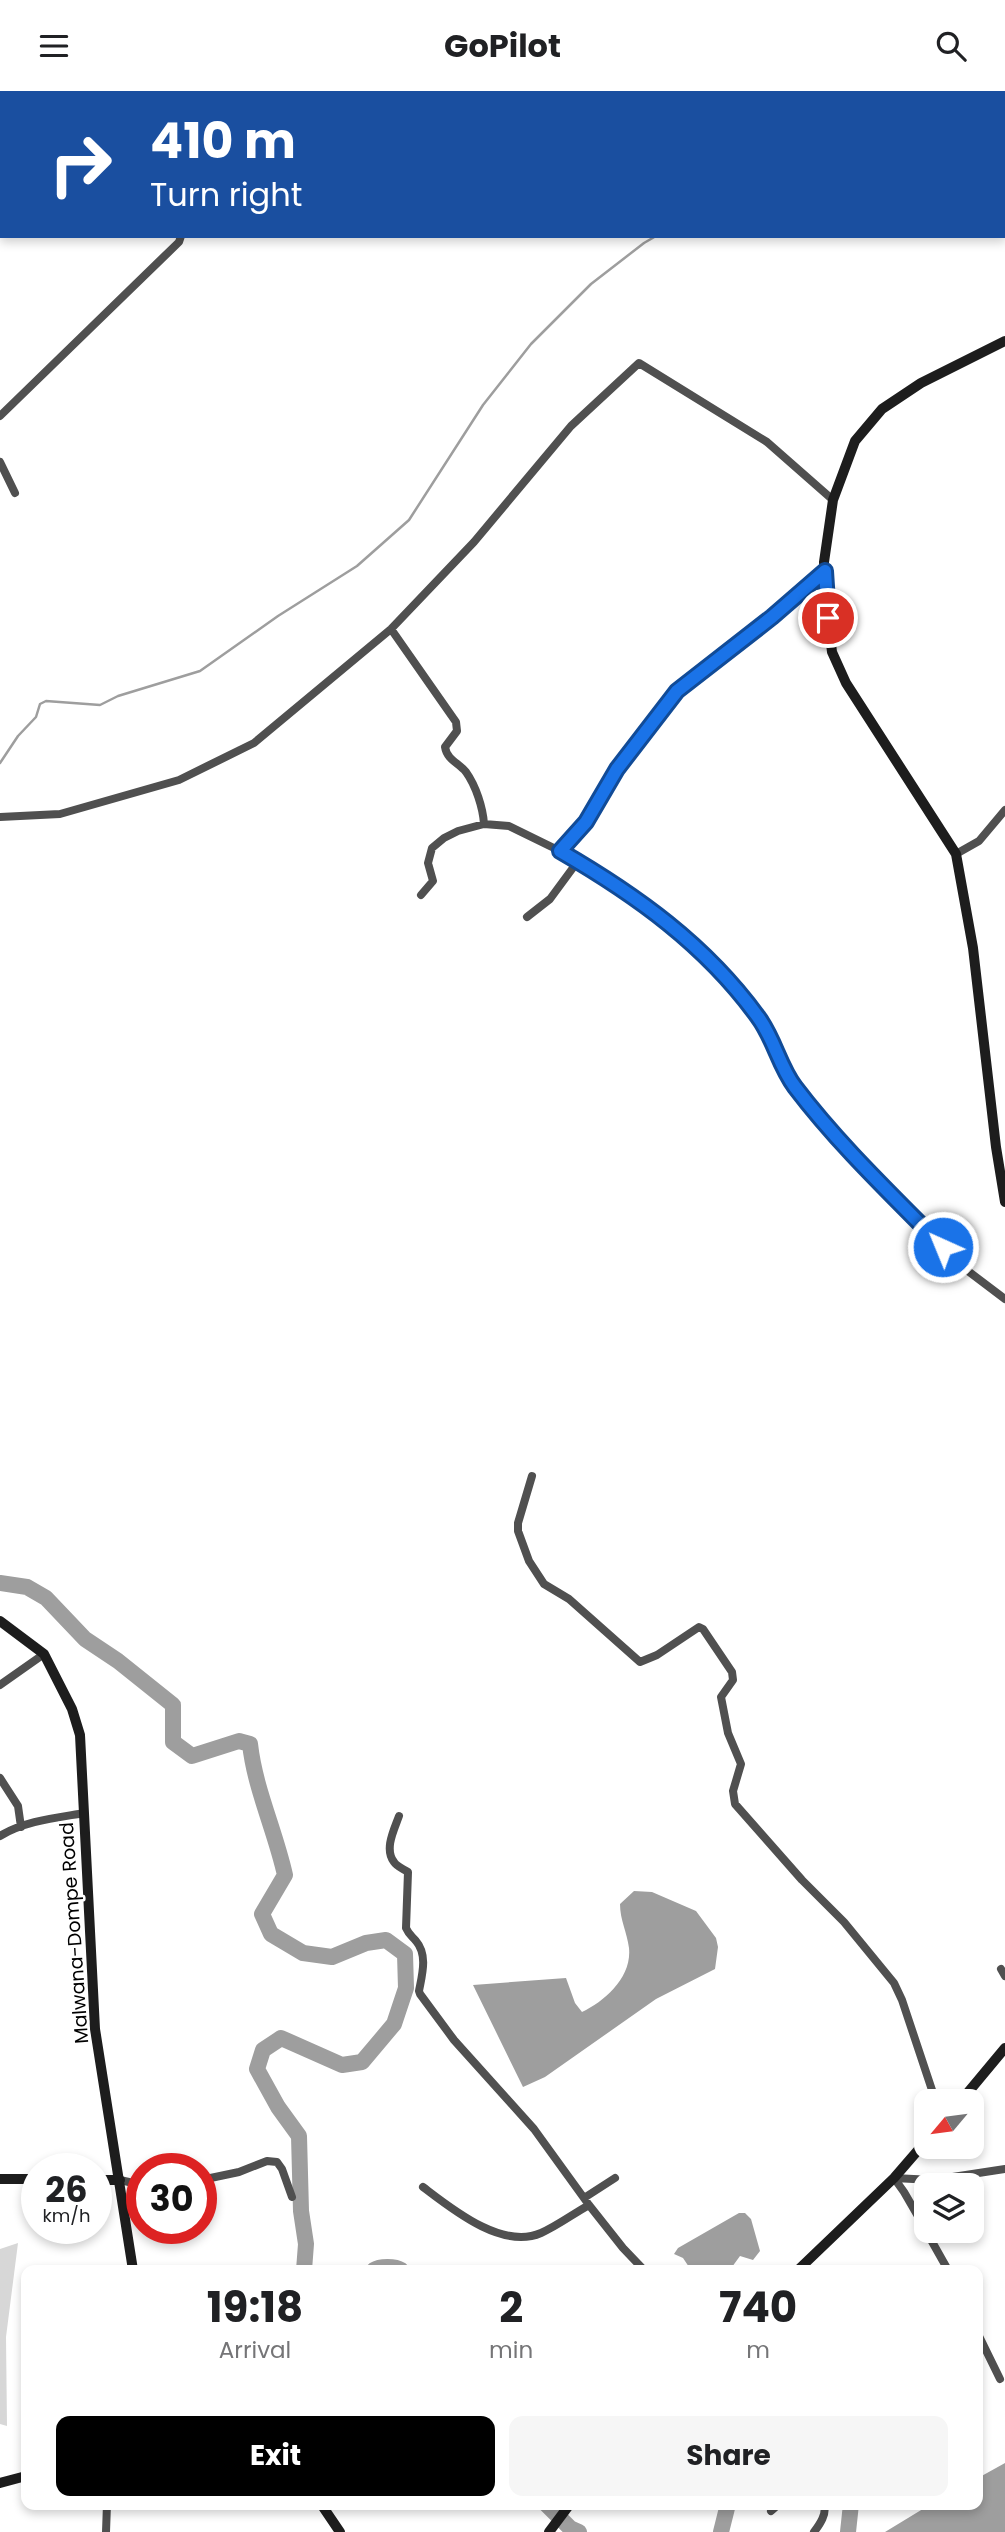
<!DOCTYPE html>
<html lang="en">
<head>
<meta charset="utf-8">
<style>
	:root { --surface:#fff; --page:#f6f6f6; --text:#202124; --muted:#757577; --accent:#000 }
	body { margin:0; font-family:Poppins,sans-serif; background:var(--page); color:var(--text); height:100vh; display:flex; flex-direction:column; font-size:26px; white-space:nowrap }
	* { box-sizing:border-box; margin:0 }
	p { font-size:23px; color:var(--muted) }
	.icon { flex:none; width:38px; height:38px; fill:none; stroke:currentColor; stroke-width:2; stroke-linecap:round; stroke-linejoin:round }
	.map { position:relative; flex:1; overflow:hidden }
	.drawer { position:absolute; left:21px; top:2174px; width:962px; height:245px; display:flex; flex-direction:column; background:var(--surface); border-radius:14px; box-shadow:0 4px 10px #0003 }
	.drawer>* { flex:none }
	.guide { position:absolute; left:0px; top:0px; width:1006px; height:147px; box-shadow:0 4px 10px #0003; background:#1a4fa0; color:#fff; overflow:hidden }
	.needle { width:46px; rotate:241deg }
	.controls { position:absolute; left:914px; top:1998px; display:grid; gap:14px }
	.controls a { display:grid; place-items:center; width:70px; height:70px; border-radius:14px; background:var(--surface); box-shadow:0 4px 10px #0003; font-size:35px }
	.speed { position:absolute; left:21px; top:2062px; display:flex; gap:14px; font-size:35px; font-weight:700; text-align:center }
	.speed>* { display:grid; place-content:center; width:91px; height:91px; border-radius:50%; background:var(--surface); box-shadow:0 4px 10px #0003; line-height:1 }
	.speed small { font-size:18px; font-weight:400 }
	.speed .limit { border:10px solid #d22; background:#fff; color:#111 }
	.pin { position:absolute; display:grid; place-items:center; width:60px; height:60px; color:#fff; margin:-30px; border:4px solid #fff; border-radius:50%; box-shadow:0 2px 7px #0007 }
	.me { position:absolute; width:77px; margin:-38px; rotate:316deg; stroke-linejoin:round; filter:drop-shadow(0 0 5px #0008) }
	.turn { display:flex; align-items:center; gap:24px; height:147px; padding:0 35px; font-size:32px }
	.turn .icon { width:91px; height:91px; stroke-width:2.5 }
	.turn b { display:block; font-size:49px; line-height:60px }
	.eta { display:flex; justify-content:space-evenly; align-items:center; height:119px; text-align:center }
	.eta b { font-size:42px; font-weight:700; line-height:49px }
	.primary-button { display:flex; gap:14px; margin-top:auto; padding:14px 35px }
	.primary-button a { flex:1; height:80px; border-radius:14px; background:var(--accent); color:#fff; font-size:28px; font-weight:700; line-height:80px; text-align:center }
	.primary-button a+a { background:var(--page); color:var(--text) }
	header { display:flex; justify-content:space-between; align-items:center; height:91px; padding:0 35px; background:var(--surface); font-size:32px; font-weight:700 }
	.map>svg:first-child { display:block }
</style>
</head>
<body>
<header><svg class="icon" aria-label="menu" viewBox="0 0 24 24"><path d="M4 6h16M4 12h16M4 18h16"/></svg>GoPilot<svg class="icon" aria-label="search" viewBox="0 0 24 24"><circle cx="10" cy="10" r="6"/><path d="M15 15l6 6"/></svg></header>
<div class="map">
<svg width="1005" height="2441" viewBox="0 0 1005 2441">
	<rect width="100%" height="100%" fill="#fff"/>
	<path fill="#d7d7d7" d="M18,2152L6,2246L7,2335L0,2333V2158Z"/>
	<path fill="#9e9e9e" d="M634,1800L652,1801L696,1820L716,1847L718,1856L715,1878L656,1908L545,1986L523,1996L473,1894L566,1887L575,1912L582,1921C605,1910 632,1886 629,1857C627,1841 620,1829 620,1813Z
		M739,2122H745L751,2128L760,2160L753,2169L740,2165L732,2176L691,2179L683,2167L674,2163L678,2157Z
		M1005,2372V2441H885L931,2413H978V2387Z"/>
	<g fill="none" stroke-linecap="round" stroke-linejoin="round">
		<path stroke="#9e9e9e" stroke-width="2.5" d="M846,2L847,0
			M0,672L18,645L36,626L40,613L46,610L100,614L118,605L200,580L278,525L357,475L409,429L483,314L531,253L591,193L644,152L656,145"/>
		<path stroke="#9e9e9e" stroke-width="16" d="M0,1492L27,1496L46,1507L85,1548L118,1570L173,1614V1651L192,1665L239,1650L250,1653C255,1698 275,1739 285,1784L262,1823L271,1843L303,1862L332,1866L366,1852L386,1849L405,1863L406,1897L394,1933L362,1971L342,1974L281,1947L263,1959L257,1978L278,2016L299,2045L301,2120L306,2153L304,2179
			M374,2179C380,2175 395,2175 401,2179
			M546,2413L570,2437L579,2441
			M721,2441L728,2413
			M848,2441L851,2413"/>
		<path stroke="#505050" stroke-width="8" d="M106,0L112,2
			M231,2L234,0
			M0,325L179,151L181,145
			M0,371L15,402
			M391,538L456,631L457,640L445,656C447,669 459,672 466,681C476,695 483,717 484,733
			M0,726L60,723L179,689L254,652L391,538L474,451L571,335L639,272L767,351L833,409
			M560,760L586,731L617,678L677,600L772,526L825,479
			M956,763L979,750L1005,719
			M421,804L433,790L428,772L432,757L444,747L458,740L484,733L509,735L560,760L619,795L703,861L759,927L793,994L855,1066L960,1174L1005,1208
			M527,826L550,808L578,770
			M532,1385L518,1432V1440L529,1470L544,1493L569,1508L640,1571L657,1564L699,1536L703,1538L732,1581L733,1589L721,1606L728,1642L741,1673L733,1700L735,1713L802,1789L844,1831L894,1892L902,1909L936,2011
			M0,1594L44,1563
			M0,1687L18,1715L21,1736
			M399,1725C394,1739 384,1758 394,1771C397,1776 404,1778 408,1781L406,1837C409,1844 412,1845 416,1850C428,1864 422,1884 419,1900L420,1903L454,1949L534,2038L589,2114L623,2157L644,2179
			M0,1745C25,1730 55,1727 84,1722
			M1001,1878L1005,1885
			M894,2087L933,2089L1005,2078
			M894,2087L904,2101L926,2139
			M120,2089L142,2094
			M201,2089L239,2081L267,2070L277,2071L282,2078L292,2106
			M423,2096C452,2118 502,2159 541,2142C557,2135 573,2123 589,2114
			M584,2107L615,2087
			M926,2140L948,2179
			M978,2243L1000,2288
			M771,2420L779,2413
			M106,2441L107,2413
			M814,2441C820,2433 827,2423 824,2413"/>
		<path stroke="#1d1d1d" stroke-width="10" d="M1005,250L921,292L882,318L855,350L833,409L824,471L826,510L832,561L846,592L956,763L973,857L996,1056L1005,1111
			M0,1530L44,1563L72,1618L80,1644L95,1938L133,2179
			M960,2011L1005,1957
			M0,2088H37
			M96,2089H120
			M798,2179L894,2087L926,2050
			M0,2392L26,2385
			M321,2413L340,2441
			M549,2441L570,2413"/>
	</g>
	<g fill="none" stroke-linecap="round" stroke-linejoin="round">
		<defs>
			<path id="route" d="M828,527L825,480L772,526L677,600L617,678L586,731L560,760C636,804 706,854 758,926C774,947 779,975 795,996C839,1054 892,1104 943,1156"/>
		</defs>
		<use href="#route" stroke="#114b97" stroke-width="18"/>
		<use href="#route" stroke="#1a73e8" stroke-width="12"/>
	</g>
	<g text-anchor="middle" dominant-baseline="central" stroke-width="5" stroke-linejoin="round" paint-order="stroke">
		<g font-size="19" fill="#000" stroke="#fff">
			<text transform="translate(74 1842) rotate(-94)">Malwana-Dompe Road</text>
		</g>
	</g>
</svg>
<div class="controls">
<a><svg class="needle" viewBox="-14 -14 28 28"><path d="M0-13l5 13h-10z" fill="#e53935"/><path d="M0 13l5-13h-10z" fill="#757577"/></svg></a>
<a><svg class="icon" aria-label="layers" viewBox="0 0 24 24"><path d="M12 4l9 5-9 5-9-5zM3 14l9 5 9-5"/></svg></a>
</div>
<div class="speed"><div>26<small>km/h</small></div><div class="limit">30</div></div>
<div class="pin" style="left:828px;top:527px;background:#d93025"><svg class="icon" aria-label="arrive" viewBox="0 0 24 24"><path d="M6 21V4h12l-3 4 3 4H6"/></svg></div>
<svg class="me" style="left:943px;top:1156px" viewBox="-20 -20 40 40"><circle r="17" fill="#1a73e8" stroke="#fff" stroke-width="3"/><path d="M0-11L8 9 0 5-8 9z" fill="#fff"/></svg>
<div class="guide">
<div class="turn"><svg class="icon" aria-label="right" viewBox="0 0 24 24"><path d="M7 20v-9h11M14 6l5 5-5 5"/></svg><div><b>410 m</b>Turn right</div></div>
</div>
<section class="drawer">
<div class="eta">
<div><b>19:18</b><p>Arrival</p></div>
<div><b>2</b><p>min</p></div>
<div><b>740</b><p>m</p></div>
</div>
<div class="primary-button"><a>Exit</a><a>Share</a></div>
</section>
</div>
</body>
</html>
